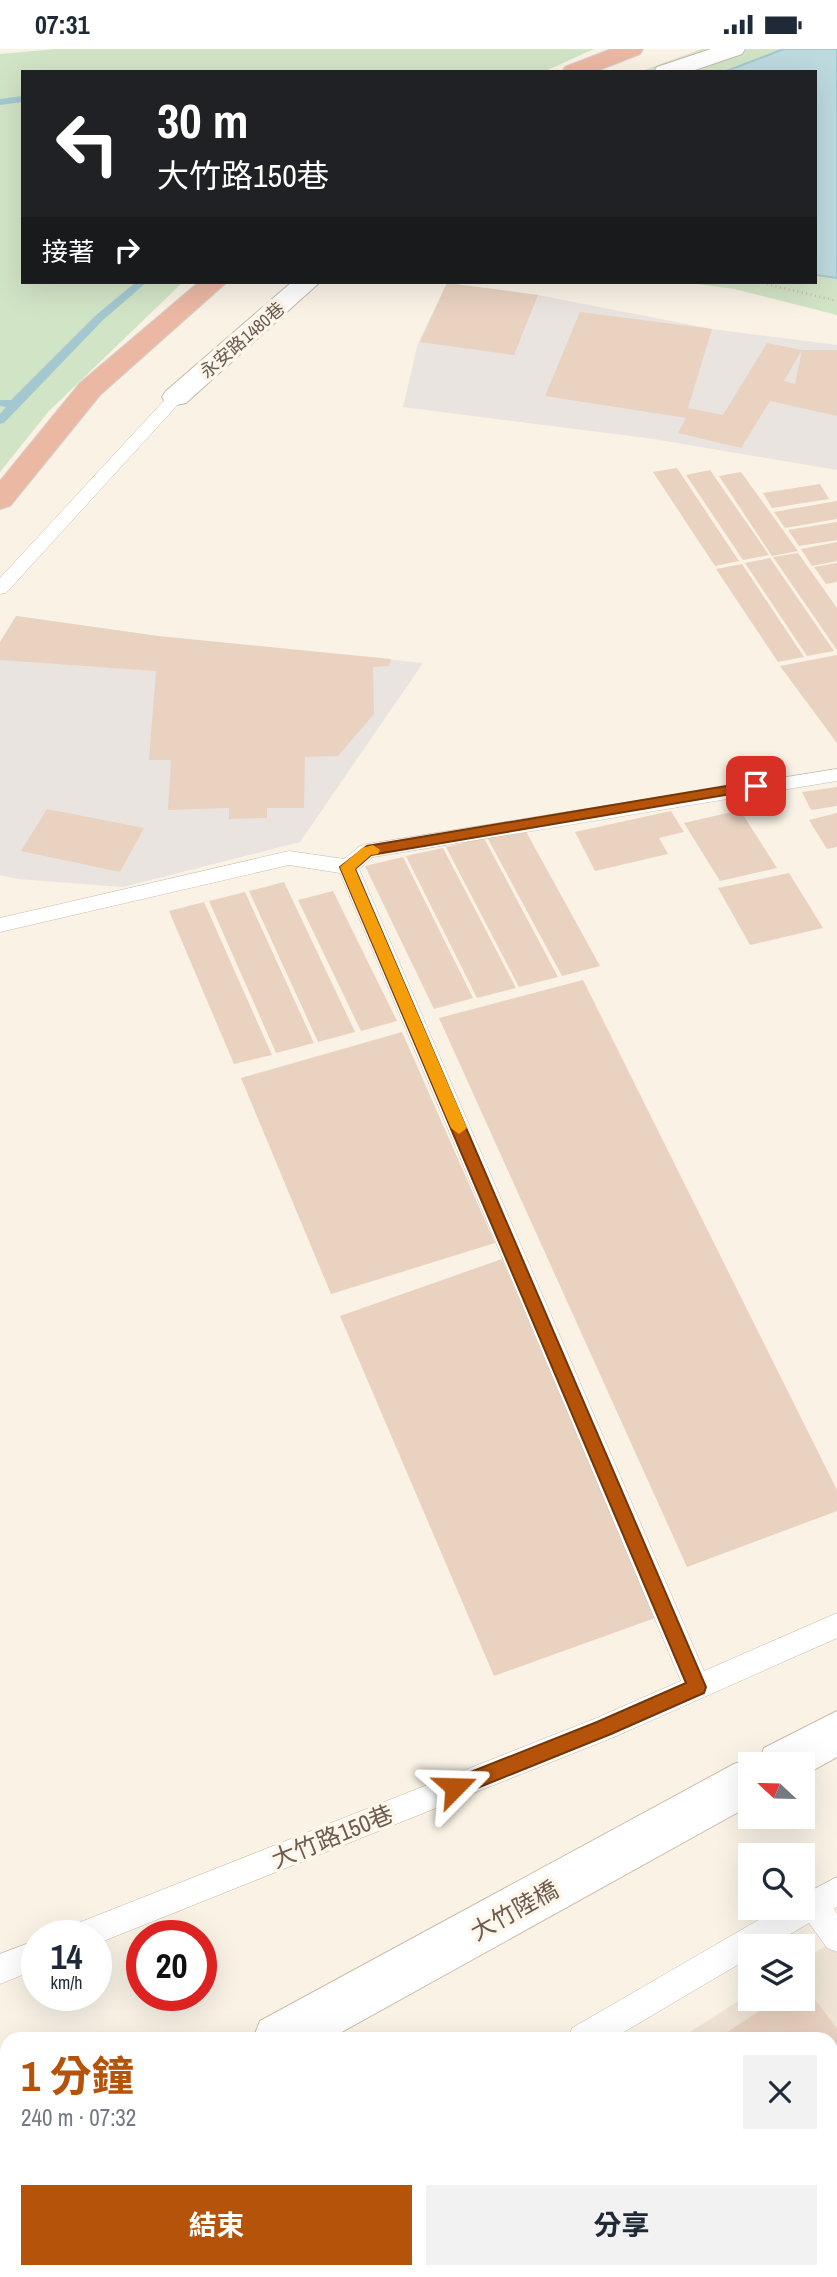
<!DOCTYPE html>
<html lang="zh-TW">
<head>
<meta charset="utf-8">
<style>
	:root { --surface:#fff; --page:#f2f2f3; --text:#1f2937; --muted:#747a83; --accent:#b45309 }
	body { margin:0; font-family:"Archivo Narrow","Noto Sans TC",sans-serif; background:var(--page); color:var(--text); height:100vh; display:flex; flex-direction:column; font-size:26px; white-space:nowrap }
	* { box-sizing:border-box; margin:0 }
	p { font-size:23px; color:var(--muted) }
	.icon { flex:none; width:38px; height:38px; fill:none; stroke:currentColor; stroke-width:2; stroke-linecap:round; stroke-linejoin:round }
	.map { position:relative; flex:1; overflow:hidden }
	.sheet { position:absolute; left:0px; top:1983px; width:838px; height:247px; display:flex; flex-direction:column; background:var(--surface); border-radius:21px 21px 0 0; box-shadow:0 7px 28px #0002 }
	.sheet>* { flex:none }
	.top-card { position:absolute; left:21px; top:21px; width:796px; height:214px; border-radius:0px; box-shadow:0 7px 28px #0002; background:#202124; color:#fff; overflow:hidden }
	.needle { width:46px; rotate:292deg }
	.fabs { position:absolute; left:738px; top:1703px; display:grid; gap:14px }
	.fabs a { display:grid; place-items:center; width:77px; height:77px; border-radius:0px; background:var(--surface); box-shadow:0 7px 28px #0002; font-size:35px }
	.speed { position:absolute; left:21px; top:1871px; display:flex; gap:14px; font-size:35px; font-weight:700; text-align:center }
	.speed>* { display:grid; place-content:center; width:91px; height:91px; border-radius:50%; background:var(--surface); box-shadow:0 7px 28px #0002; line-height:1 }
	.speed small { font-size:18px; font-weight:400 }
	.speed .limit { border:10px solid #d22; background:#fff; color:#111 }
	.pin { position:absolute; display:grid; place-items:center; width:60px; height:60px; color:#fff; margin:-30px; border-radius:14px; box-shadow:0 4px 10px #0006 }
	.me { position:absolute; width:77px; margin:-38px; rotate:68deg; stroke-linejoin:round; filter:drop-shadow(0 0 5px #0008) }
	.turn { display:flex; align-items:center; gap:24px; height:147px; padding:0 21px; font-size:32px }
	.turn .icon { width:91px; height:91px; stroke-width:2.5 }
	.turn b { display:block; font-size:49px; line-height:60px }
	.then { display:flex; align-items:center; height:66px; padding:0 21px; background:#0003; gap:14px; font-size:26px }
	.round { display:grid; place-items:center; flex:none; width:74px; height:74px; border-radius:0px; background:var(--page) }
	.headline { display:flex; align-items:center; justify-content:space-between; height:119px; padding:0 21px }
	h1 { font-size:42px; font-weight:700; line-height:52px; color:var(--accent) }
	.primary-button { display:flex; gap:14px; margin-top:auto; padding:14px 21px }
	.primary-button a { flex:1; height:80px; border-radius:0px; background:var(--accent); color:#fff; font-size:28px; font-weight:700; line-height:80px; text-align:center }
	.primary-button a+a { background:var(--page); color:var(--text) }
	.status { display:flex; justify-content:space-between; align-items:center; height:49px; padding:0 35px; background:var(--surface); direction:ltr }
	.status svg { height:19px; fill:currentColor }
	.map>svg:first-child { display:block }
</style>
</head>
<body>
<div class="status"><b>07:31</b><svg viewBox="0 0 49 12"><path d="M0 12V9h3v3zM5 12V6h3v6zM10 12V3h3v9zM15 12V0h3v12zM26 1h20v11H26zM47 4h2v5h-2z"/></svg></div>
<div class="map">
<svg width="837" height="2228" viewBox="0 0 837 2228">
	<rect width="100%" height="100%" fill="#f9f2e5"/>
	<path fill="#efe4d5" d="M837,1890V2228H302L311,2222H831V1990H679L751,1944V1950H803V1911Z"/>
	<path fill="#e9e4df" d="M447,234L538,246L712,280L837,296V421L654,390L403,358L418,294Z
		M16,567L158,587L423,614L300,793L123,838L17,830L0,826V593Z"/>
	<path fill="#d2e4c6" d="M56,0H594L543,23H23V233H183L48,363L0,423V5Z
		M702,0H837V266L734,240L683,233H816V23H639Z"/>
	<path fill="#bddadf" stroke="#a4c8d0" stroke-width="2" d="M784,0H837V229L816,226V23H724Z"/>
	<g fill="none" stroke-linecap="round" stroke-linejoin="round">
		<path fill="#a4c8d0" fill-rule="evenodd" d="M23,47V53L0,56V50Z
			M136,233H147L103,271L4,374L0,375V365L6,358L0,357V351H11L95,267Z"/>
	</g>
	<path fill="#ead2c1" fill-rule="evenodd" d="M447,234L538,246L514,306L420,293Z
		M580,263L712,280L688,359L723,366L767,294L802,301H837V367L770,352L741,399L678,384L686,369L545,347ZM802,301L795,335L784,332Z
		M677,419L739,512L715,517L653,423Z
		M710,421L769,506L743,511L686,426Z
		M741,423L798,502L772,507L719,427Z
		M820,435L829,450L772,459L763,444Z
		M837,452V470L785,479L774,463Z
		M837,473V491L799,497L788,481Z
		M837,493V512L812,517L801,500Z
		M798,504L837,559V601L773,508Z
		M770,509L834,602L807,607L745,514Z
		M837,514V533L826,535L814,518Z
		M742,515L804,608L778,613L716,520Z
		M16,567L158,587L391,610L389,617L373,618L374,665L338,707L305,708L304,759H267V769L229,770V759L168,761L171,711H149L156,622L0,611V593Z
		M837,606V694L780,617Z
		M837,738V757L811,761L802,743Z
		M47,760L144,779L120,823L21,802Z
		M740,761L777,819L720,832L684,774Z
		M671,762L684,783L659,789L668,805L595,822L575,783Z
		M837,764V798L827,800L809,771Z
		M524,779L600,917L562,927L487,788Z
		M484,789L558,928L519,938L446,798Z
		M443,799L516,939L477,949L406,807Z
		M403,808L473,949L434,960L365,817Z
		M789,824L823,879L750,896L718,839Z
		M284,833L355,983L318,993L249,842Z
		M333,842L397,972L361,982L298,851Z
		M245,843L314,994L276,1004L209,852Z
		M204,853L272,1006L234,1015L169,862Z
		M583,931L837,1441V1462L687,1518L439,969Z
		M402,983L495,1194L331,1245L241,1029Z
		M502,1210L655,1569L494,1627L340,1267Z
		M803,1934L837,1980V2144L831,2149V1990H717L777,1950H803Z
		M837,2191V2228H784L792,2222H831V2195Z
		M524,2222H736L729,2228H527Z"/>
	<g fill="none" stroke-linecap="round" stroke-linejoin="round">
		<defs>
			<path id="service" d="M176,343L184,348L182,351L6,544L0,545V529L170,345Z
				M837,720V732L373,808L359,820L704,1622L837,1564V1589L614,1688L96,1895V1886H69L73,1876L594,1670L681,1632L340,824L289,816L0,883V869L289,802L344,810L360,797L367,795Z
				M837,1828V1858L834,1860L837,1865V1903L827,1899L809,1874L770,1897H751V1908L612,1990H568L572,1979L781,1858H803V1846Z
				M37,1891V1920L0,1935V1905Z
				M156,2222H196L194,2228H154Z"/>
			<path id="minor" d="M711,0H745L742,5L689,23H654L657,18Z
				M292,233H320L186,354L176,356L166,354L162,348L166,342Z"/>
			<path id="secondary" d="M837,1662V1708L803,1727V1715H751V1756L329,1990H253L260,1972L734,1715L751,1709L759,1712L764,1699Z
				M7,2110V2164L0,2166V2112Z"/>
			<path id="motorway" d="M611,0H643L640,5L594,23H562L565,18Z
				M199,233H227L100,346L10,457L0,460V432L80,334Z"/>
		</defs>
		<use href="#service" stroke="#c8baad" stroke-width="1"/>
		<use href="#minor" stroke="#c8baad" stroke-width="2"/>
		<use href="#secondary" stroke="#cdbcae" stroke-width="2"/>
		<use href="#motorway" stroke="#d6d1cd" stroke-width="2"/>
		<path stroke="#cfb6a4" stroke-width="2.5" stroke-dasharray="1 3.5" stroke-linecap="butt" d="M758,233L837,252"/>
		<use href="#service" fill="#fff" fill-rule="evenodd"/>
		<use href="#minor" fill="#fff" fill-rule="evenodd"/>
		<use href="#secondary" fill="#fff" fill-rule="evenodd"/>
		<use href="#motorway" fill="#ebb8a4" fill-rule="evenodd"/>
	</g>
	<path fill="#b45309" stroke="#753606" stroke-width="2" d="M756,732L761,734V740L371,806L355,820L706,1638L704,1644L611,1685L455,1748L448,1745L445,1738L448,1732L597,1673L686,1634L340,818L367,797Z"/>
	<path fill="#f59e0b" d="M373,796L380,801L378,805L371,806L355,820L467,1079L459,1085L451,1079L340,818L362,799Z"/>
	<g text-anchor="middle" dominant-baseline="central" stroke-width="7" stroke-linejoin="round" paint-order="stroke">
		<g font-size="18" fill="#6e5a4e" stroke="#fcf6eb">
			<text transform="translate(242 291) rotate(-41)">永安路1480巷</text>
		</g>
		<g font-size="24" fill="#6e5a4e" stroke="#fcf6eb">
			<text transform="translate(332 1787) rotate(-22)">大竹路150巷</text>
			<text transform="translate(514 1861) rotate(-29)">大竹陸橋</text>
		</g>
	</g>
</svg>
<div class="fabs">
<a><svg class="needle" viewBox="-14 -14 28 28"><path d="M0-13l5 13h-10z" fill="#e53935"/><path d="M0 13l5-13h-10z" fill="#747a83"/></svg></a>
<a><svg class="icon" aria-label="search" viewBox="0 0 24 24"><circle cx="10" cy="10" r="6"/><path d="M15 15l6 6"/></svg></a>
<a><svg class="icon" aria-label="layers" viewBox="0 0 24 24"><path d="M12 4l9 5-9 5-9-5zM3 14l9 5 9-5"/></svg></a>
</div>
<div class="speed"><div>14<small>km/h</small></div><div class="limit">20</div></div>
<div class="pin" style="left:756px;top:737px;background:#d93025"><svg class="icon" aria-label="arrive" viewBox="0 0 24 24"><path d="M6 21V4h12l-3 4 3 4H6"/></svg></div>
<svg class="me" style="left:455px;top:1738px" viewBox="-20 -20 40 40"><path d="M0-17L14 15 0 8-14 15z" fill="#b45309" stroke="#fff" stroke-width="4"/></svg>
<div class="top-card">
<div class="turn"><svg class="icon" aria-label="left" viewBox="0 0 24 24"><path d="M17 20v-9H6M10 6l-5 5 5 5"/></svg><div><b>30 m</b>大竹路150巷</div></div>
<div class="then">接著<svg class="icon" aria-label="right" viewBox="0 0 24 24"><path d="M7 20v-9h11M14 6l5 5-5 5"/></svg></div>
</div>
<section class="sheet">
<div class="headline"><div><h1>1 分鐘</h1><p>240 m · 07:32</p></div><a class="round"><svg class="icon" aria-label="close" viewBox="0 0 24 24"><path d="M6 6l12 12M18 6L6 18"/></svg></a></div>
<div class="primary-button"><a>結束</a><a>分享</a></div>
</section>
</div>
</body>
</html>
